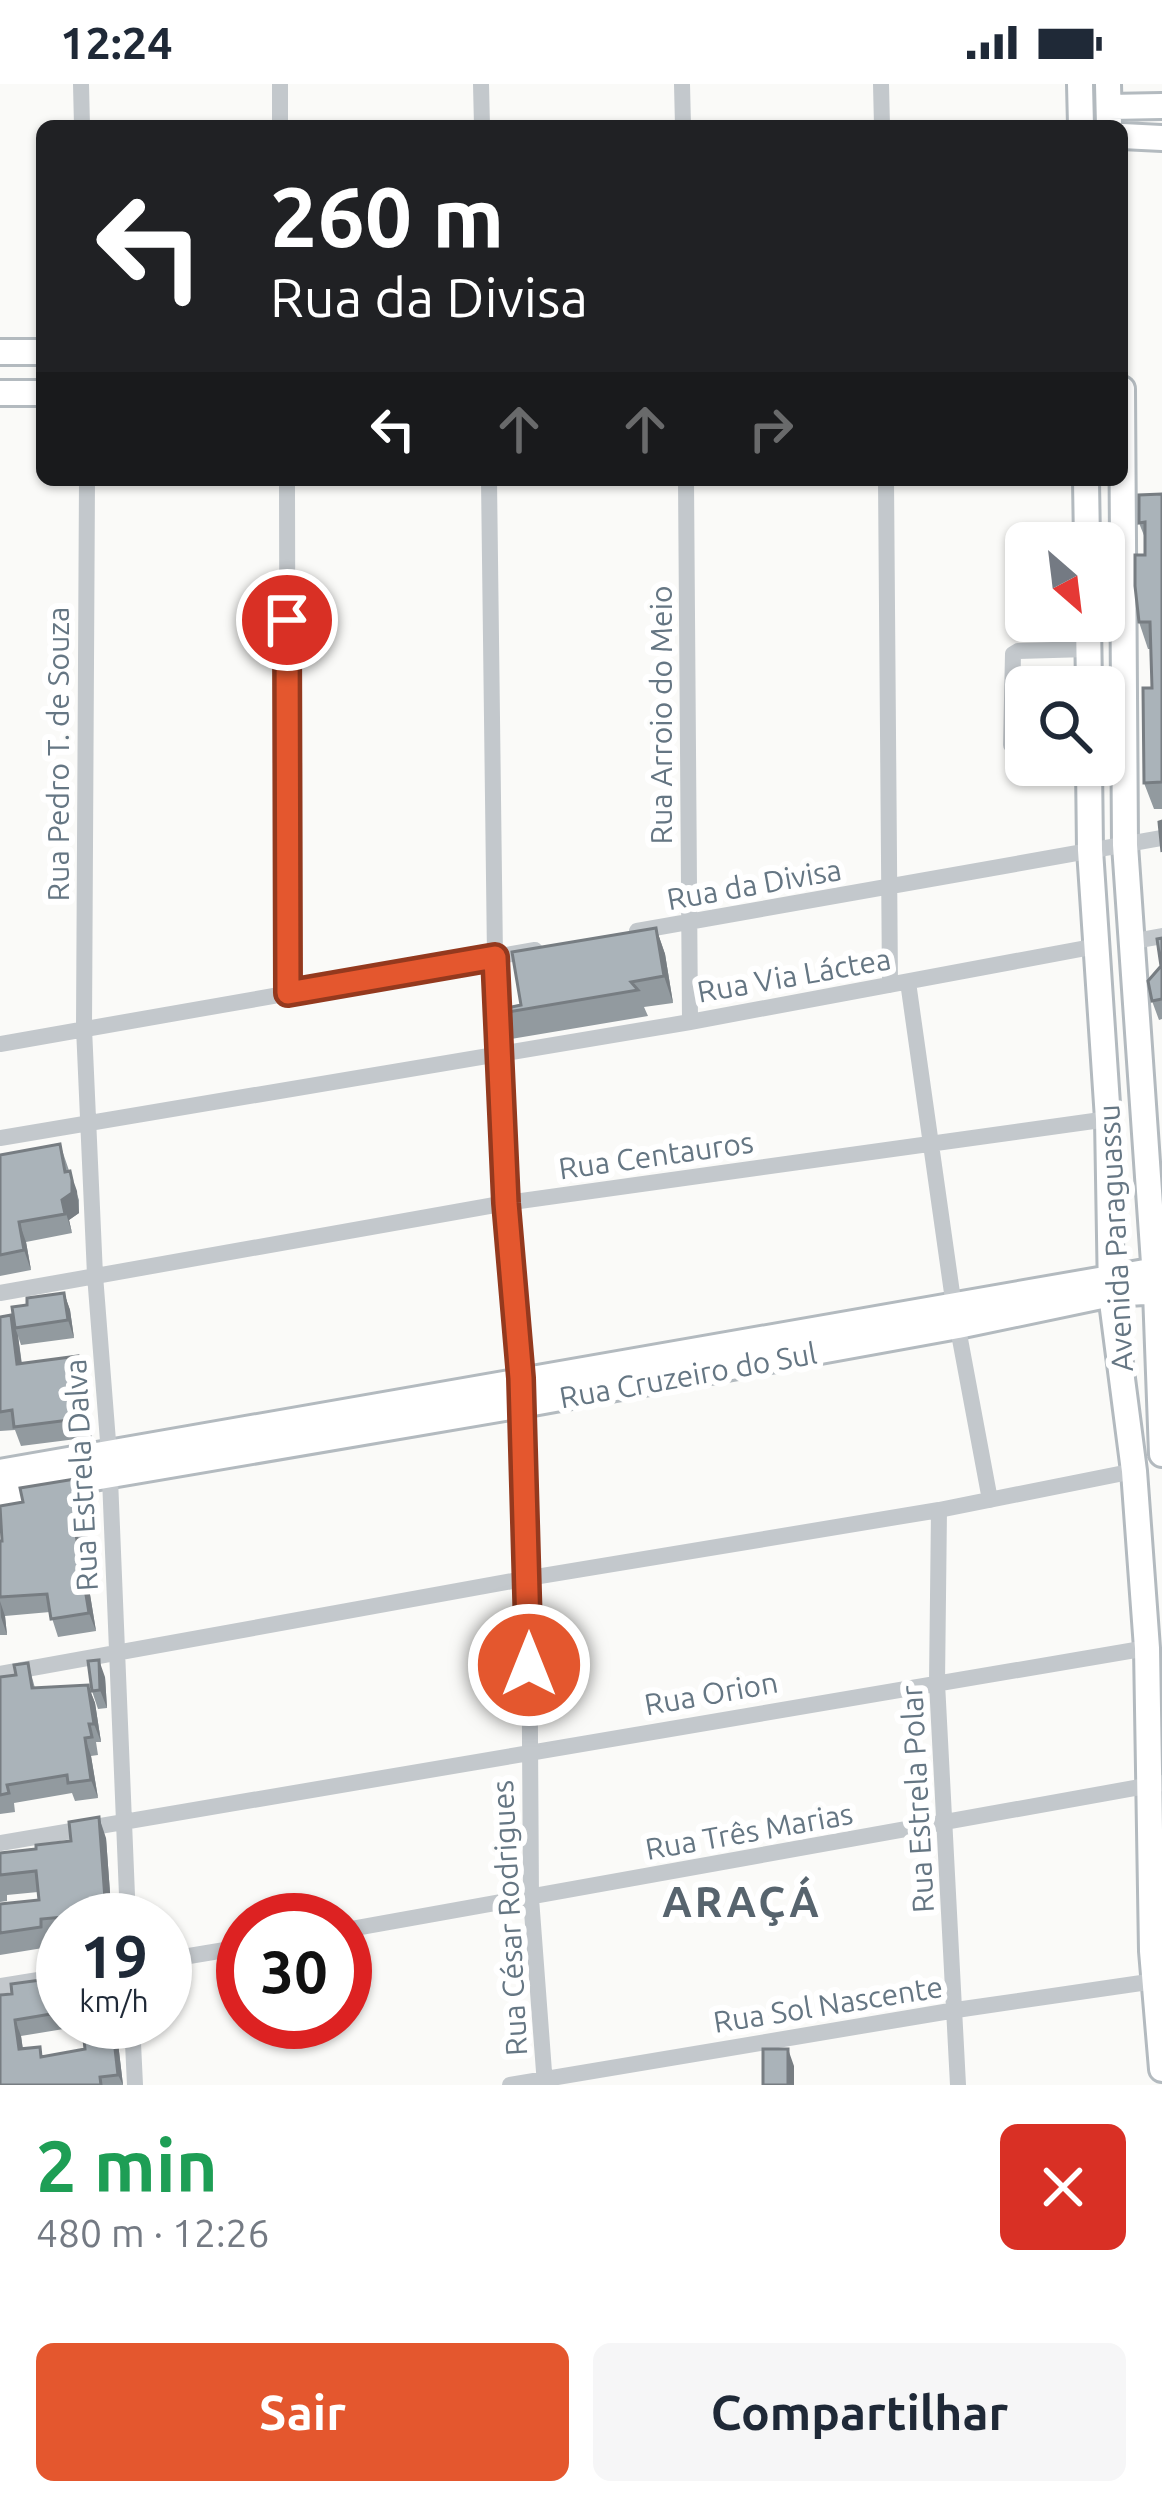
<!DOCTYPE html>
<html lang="pt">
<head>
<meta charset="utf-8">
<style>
	:root { --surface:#fff; --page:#f6f6f7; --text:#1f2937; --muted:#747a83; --accent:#e4572e }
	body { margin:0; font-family:Ubuntu,sans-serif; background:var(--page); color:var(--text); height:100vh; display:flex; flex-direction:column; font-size:45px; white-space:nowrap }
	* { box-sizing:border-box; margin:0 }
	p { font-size:39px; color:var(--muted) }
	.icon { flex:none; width:66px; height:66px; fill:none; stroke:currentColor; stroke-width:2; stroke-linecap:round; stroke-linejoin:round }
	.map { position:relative; height:2001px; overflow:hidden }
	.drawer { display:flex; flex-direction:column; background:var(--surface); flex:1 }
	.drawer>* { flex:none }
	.top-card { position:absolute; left:36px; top:36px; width:1092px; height:366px; border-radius:18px; box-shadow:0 3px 9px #0004; background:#202124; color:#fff; overflow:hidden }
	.needle { width:78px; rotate:152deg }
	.tools { position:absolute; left:1005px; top:438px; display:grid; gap:24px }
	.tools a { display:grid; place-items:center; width:120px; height:120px; border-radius:18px; background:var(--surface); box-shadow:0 3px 9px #0004; font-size:60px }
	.speed { position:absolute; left:36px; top:1809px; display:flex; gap:24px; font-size:60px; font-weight:700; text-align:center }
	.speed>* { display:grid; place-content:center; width:156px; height:156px; border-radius:50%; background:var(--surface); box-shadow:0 3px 9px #0004; line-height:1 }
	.speed small { font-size:30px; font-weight:400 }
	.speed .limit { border:18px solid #d22; background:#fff; color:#111 }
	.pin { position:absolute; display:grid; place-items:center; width:102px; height:102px; color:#fff; margin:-51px; border:6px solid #fff; border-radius:50%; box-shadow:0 3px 12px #0007 }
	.me { position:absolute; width:132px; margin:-66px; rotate:0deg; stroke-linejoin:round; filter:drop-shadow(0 0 9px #0008) }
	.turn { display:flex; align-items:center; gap:42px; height:252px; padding:0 36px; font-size:54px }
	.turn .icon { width:156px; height:156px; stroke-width:2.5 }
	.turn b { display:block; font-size:84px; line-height:102px }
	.lanes { display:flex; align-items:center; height:114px; padding:0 36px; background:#0003; justify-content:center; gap:60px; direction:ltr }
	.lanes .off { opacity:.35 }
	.round { display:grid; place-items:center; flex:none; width:126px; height:126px; border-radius:18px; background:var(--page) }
	.headline { display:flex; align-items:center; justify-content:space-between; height:204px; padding:0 36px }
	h1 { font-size:72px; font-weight:600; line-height:90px; color:#1e9e55 }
	.cta { display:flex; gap:24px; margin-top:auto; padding:24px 36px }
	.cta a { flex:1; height:138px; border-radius:18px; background:var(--accent); color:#fff; font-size:48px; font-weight:600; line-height:138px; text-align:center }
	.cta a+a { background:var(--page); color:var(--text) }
	.status { display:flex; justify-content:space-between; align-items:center; height:84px; padding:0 60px; background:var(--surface); direction:ltr }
	.status svg { height:33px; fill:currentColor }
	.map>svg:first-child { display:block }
</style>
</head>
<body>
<div class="status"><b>12:24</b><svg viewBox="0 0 49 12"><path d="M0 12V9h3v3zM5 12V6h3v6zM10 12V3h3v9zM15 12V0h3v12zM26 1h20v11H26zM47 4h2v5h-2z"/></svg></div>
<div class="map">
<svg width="1162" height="2001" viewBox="0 0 1162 2001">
	<rect width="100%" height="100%" fill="#fafaf8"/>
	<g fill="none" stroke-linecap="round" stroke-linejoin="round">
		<defs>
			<path id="secondary" d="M1080,0L1081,42
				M1108,0L1109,42
				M1109,23L1162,22
				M1122,52L1162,54
				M0,268H42
				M1122,305L1125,761L1156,1208L1162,1370
				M0,309H42
				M1086,396L1087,459
				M1088,537L1089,603
				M1089,681L1090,766L1108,1035L1111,1210L1134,1387L1147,1564L1152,1867L1162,1985
				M0,1388L1162,1185
				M0,1410L522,1321L958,1242L1111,1210L1162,1207"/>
		</defs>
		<use href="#secondary" stroke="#b3babf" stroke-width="30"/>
		<path stroke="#c3c8cc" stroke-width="16" d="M81,0L82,42
			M280,0V42
			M481,0L482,42
			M682,0L683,42
			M881,0L882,42
			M87,396L84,944L95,1191L109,1370L128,1836
			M287,396L288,909
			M489,396L495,873L506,1119L521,1295L529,1494L531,1814L545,2001
			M686,396L690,938
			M886,396L890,901
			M1011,661L1013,570L1018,567L1088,565
			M637,847L1162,754
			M1129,858L1162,852
			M908,898L954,1223L990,1416
			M0,960L535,866
			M0,1054L690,938L1097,862
			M0,1209L506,1119L1108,1035
			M939,1426L937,1599L958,2001
			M0,1590L529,1494L939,1426L1134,1387
			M0,1759L1147,1564
			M345,1846L1162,1699
			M165,1876L243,1863
			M0,1902L63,1892
			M132,1938L135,2001
			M510,2001L956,1926L1155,1897"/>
		<use href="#secondary" stroke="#fff" stroke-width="24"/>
	</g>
	<path fill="#929a9f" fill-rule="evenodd" d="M1162,410V725H1154L1144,699L1152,604L1151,565H1148L1139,538L1145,471V454L1139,439Z
		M656,844L665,870L673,919L644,923L648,932L511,955L502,929L521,921Z
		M1162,854V935L1159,936L1152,917L1161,882Z
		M60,1060L79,1116V1129L69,1136L72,1149L26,1158L31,1186L0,1192V1071Z
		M64,1209L70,1226L74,1254L21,1261L18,1252L22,1280L85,1292L92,1353L21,1362L15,1346L0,1347V1233L11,1231L15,1242L27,1221Z
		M81,1413L90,1467L83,1468L96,1547L58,1553L50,1528L5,1532L7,1551H0V1457Z
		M28,1579L35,1604L88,1601L95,1619L101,1658H96L98,1671L91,1672L98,1714L75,1717L72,1709L14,1719L15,1728L0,1730V1594L16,1591Z
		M105,1593L107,1624L98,1625L92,1607Z
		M106,1754L112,1836H63V1854L48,1856L49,1863L0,1871V1820L39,1816L38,1808L7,1811V1817L0,1818V1769Z
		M63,1893V1938H119L116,1942L123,2001H0L12,1910ZM82,1942L85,1965L43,1973L23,1965L21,1952Z"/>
	<path fill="#777d82" d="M656,844L665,870L673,919L664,892Z
		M70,1087L77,1107L79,1129L69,1136L72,1149L62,1116Z
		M19,1138L26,1158L31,1186L24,1166Z
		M64,1209L70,1226L74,1254L68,1236Z
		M11,1231L18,1252L24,1299L17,1280Z
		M78,1272L85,1292L92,1353L85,1334Z
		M75,1395L81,1413L90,1467L83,1449Z
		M76,1450L83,1468L96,1547L89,1529Z
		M0,1517L5,1532L7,1551L1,1533Z
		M99,1576L105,1593L107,1624L100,1606Z
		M88,1601L95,1619L101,1658L94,1640Z
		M85,1654L91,1672L98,1714L91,1696Z
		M99,1733L106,1754L112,1836H109L106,1829Z
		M15,1936L21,1952L25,1982L19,1965Z
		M112,1938H119L116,1942L123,2001L118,1991Z
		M788,1965L794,1982V2001H788Z"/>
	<path fill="#aab3b9" stroke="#777d82" stroke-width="3" d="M1162,410V698L1144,699L1143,604H1152L1150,538H1139L1135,502V471H1145V438L1139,439V411Z
		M1162,737V768L1159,738Z
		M656,844L664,892L631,898L638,906L502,929V925L521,921L512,868Z
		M1162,854V915L1152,917L1148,897L1161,882L1157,855Z
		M60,1060L65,1088L70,1087L72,1096V1109L62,1116L65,1130L19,1138L24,1166L0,1171V1071Z
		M64,1209L68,1236L15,1244L12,1223L27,1221V1214Z
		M11,1231L17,1280L78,1272L85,1334L14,1343L12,1326L0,1328V1233Z
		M75,1395L83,1449L76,1450L89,1529L51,1535L47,1510L0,1513V1457H2L0,1422L23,1418L20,1404Z
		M99,1576L100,1606L92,1607L88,1577Z
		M28,1579L32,1604L88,1601L94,1640H89L92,1653L85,1654L91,1696L68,1699L67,1691L7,1701L9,1709L0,1711V1593L16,1591L14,1581Z
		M99,1733L106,1829L41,1835V1843L0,1849V1820L39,1816L36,1787L0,1791V1769L36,1765V1761L71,1757L69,1738Z
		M63,1893V1928L15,1936L19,1965L40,1963L41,1973L85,1965L82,1938H112L118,1991L100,1993L101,2001H0V1911L12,1910L11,1900Z
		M763,1965H788V2001H763Z"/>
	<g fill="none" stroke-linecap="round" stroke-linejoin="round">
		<defs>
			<path id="route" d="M287,536L288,909L495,873L506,1119L521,1294L529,1581"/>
		</defs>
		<use href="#route" stroke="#94391e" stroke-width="30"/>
		<use href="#route" stroke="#e4572e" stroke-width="21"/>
	</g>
	<g text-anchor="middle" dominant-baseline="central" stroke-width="12" stroke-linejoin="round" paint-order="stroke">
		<g font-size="30" fill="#657683" stroke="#fff">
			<text transform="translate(661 631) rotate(-90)">Rua Arroio do Meio</text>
			<text transform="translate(58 670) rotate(-90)">Rua Pedro T. de Souza</text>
			<text transform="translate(754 800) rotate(-10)">Rua da Divisa</text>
			<text transform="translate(794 891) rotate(-10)">Rua Via Láctea</text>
			<text transform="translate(656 1071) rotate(-8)">Rua Centauros</text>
			<text transform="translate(1115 1154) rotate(-93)">Avenida Paraguassu</text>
			<text transform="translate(688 1291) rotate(-10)">Rua Cruzeiro do Sul</text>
			<text transform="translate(81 1391) rotate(-93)">Rua Estrela Dalva</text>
			<text transform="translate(711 1609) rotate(-10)">Rua Orion</text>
			<text transform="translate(917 1715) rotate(-93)">Rua Estrela Polar</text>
			<text transform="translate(749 1747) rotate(-10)">Rua Três Marias</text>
			<text transform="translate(509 1834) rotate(-93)">Rua César Rodrigues</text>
			<text transform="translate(828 1920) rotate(-9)">Rua Sol Nascente</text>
		</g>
		<g font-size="42" font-weight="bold" letter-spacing="3" fill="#57646e" stroke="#fff">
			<text x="742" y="1817">ARAÇÁ</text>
		</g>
	</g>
</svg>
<div class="tools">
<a><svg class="needle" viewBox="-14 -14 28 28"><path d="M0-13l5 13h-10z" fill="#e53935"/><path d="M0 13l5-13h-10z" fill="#747a83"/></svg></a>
<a><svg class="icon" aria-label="search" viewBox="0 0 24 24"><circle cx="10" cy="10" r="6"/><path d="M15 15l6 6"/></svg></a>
</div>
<div class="speed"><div>19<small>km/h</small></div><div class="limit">30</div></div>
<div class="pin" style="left:287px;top:536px;background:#d93025"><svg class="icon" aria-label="arrive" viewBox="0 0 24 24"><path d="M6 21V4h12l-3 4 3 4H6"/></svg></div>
<svg class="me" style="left:529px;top:1581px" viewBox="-20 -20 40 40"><circle r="17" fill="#e4572e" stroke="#fff" stroke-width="3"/><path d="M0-11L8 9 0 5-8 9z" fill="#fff"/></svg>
<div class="top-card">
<div class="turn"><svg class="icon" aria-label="left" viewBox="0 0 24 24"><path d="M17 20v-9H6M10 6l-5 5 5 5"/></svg><div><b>260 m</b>Rua da Divisa</div></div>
<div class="lanes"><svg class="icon" aria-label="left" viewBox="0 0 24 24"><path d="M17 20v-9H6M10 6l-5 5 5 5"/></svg><svg class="icon off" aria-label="ahead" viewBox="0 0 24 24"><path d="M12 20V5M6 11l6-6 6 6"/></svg><svg class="icon off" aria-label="ahead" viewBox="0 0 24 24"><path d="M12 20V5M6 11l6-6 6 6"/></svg><svg class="icon off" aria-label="right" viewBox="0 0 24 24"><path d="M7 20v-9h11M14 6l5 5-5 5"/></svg></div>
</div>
</div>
<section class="drawer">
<div class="headline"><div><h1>2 min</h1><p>480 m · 12:26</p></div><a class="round" style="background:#d93025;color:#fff"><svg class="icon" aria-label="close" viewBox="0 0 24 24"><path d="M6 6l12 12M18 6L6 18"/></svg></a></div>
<div class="cta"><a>Sair</a><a>Compartilhar</a></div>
</section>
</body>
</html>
